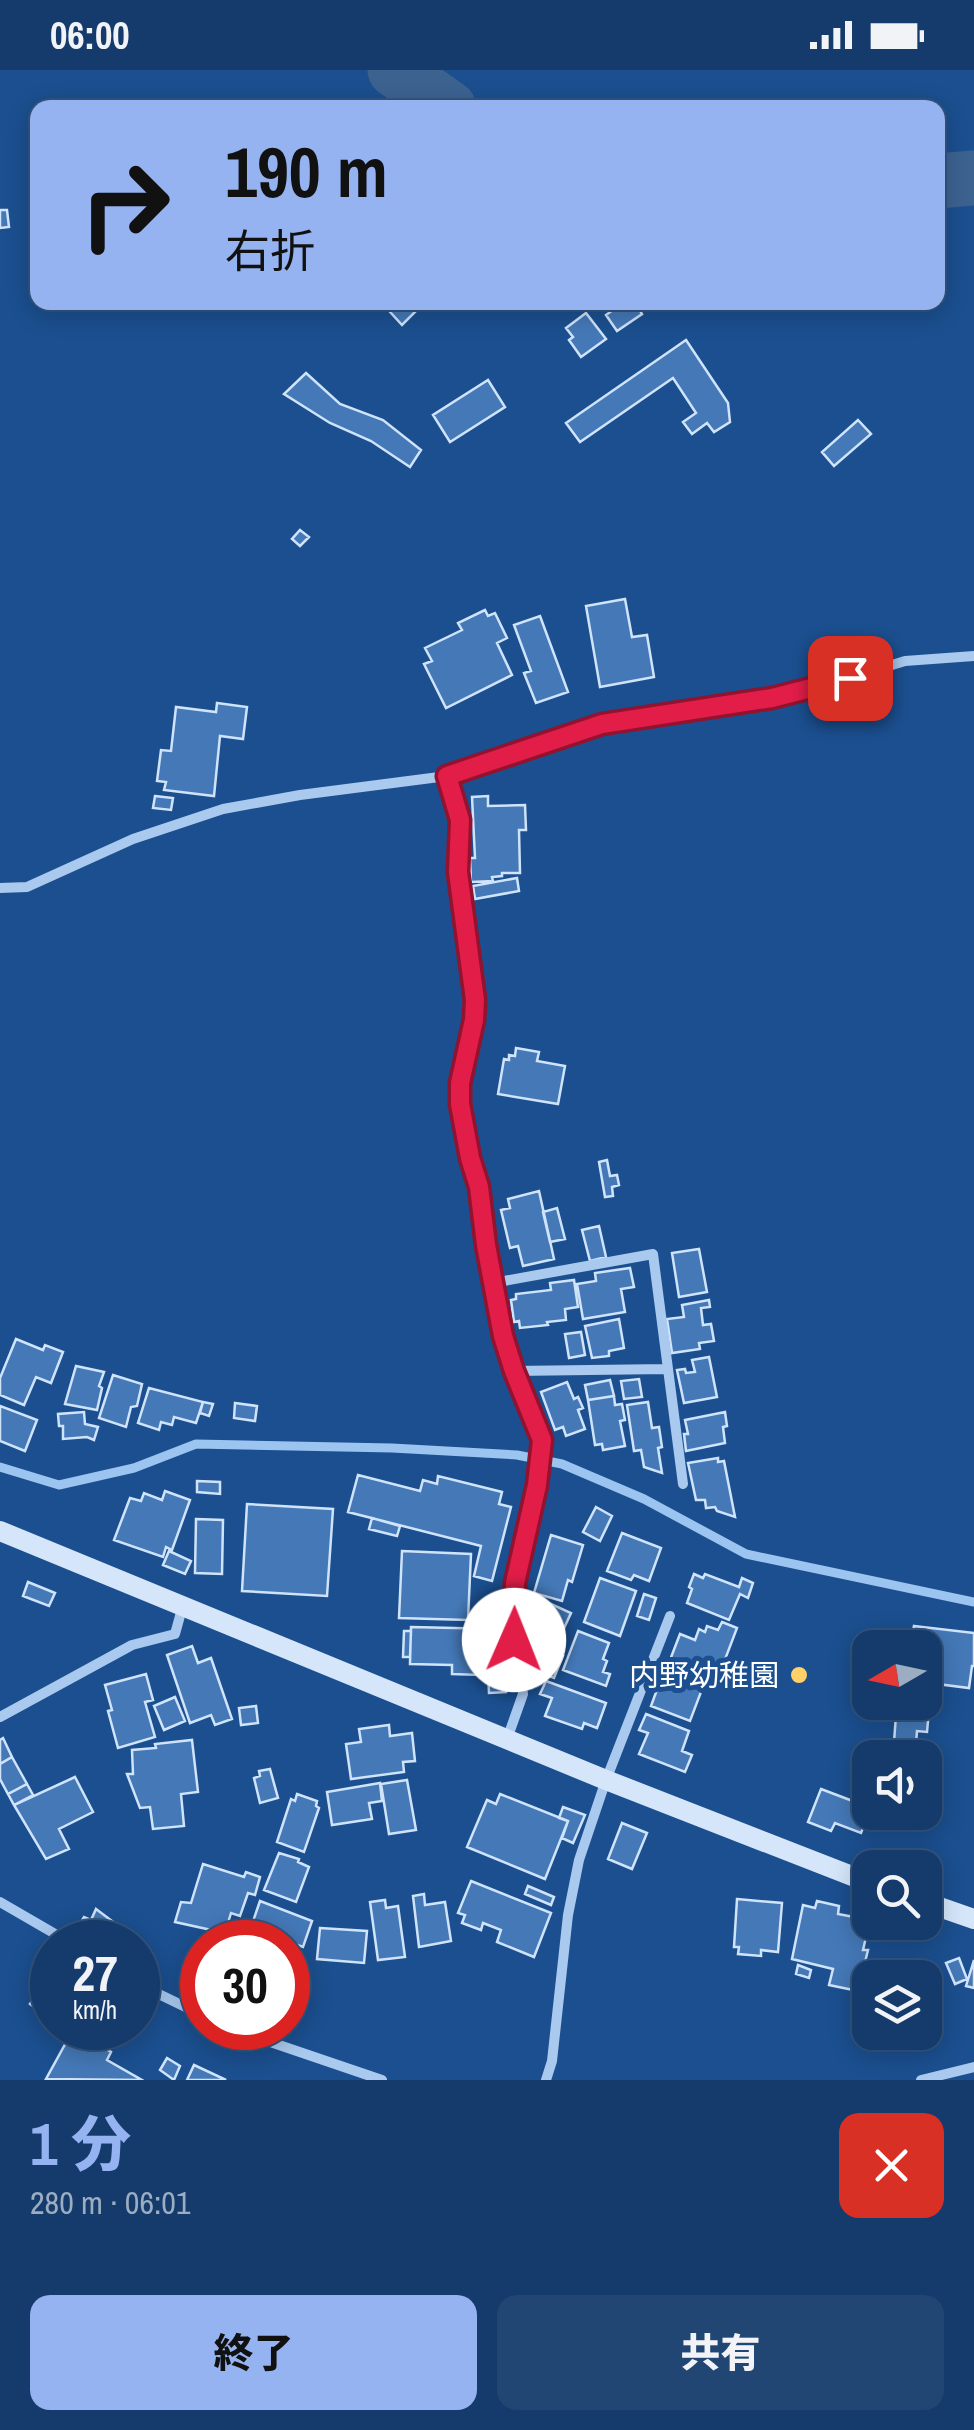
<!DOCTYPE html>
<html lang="ja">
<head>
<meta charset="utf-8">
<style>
	:root { --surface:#143b6b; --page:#214673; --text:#f1f3f6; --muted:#9dadc1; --line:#33557e; --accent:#95b2f1 }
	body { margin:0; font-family:"Archivo Narrow","Noto Sans JP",sans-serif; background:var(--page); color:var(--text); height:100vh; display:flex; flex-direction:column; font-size:38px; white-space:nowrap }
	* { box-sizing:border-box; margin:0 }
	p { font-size:32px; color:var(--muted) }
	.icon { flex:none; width:55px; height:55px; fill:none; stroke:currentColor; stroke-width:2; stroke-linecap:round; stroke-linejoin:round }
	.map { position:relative; height:2010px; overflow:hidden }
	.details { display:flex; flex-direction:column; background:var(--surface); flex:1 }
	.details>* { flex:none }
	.banner { position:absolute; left:30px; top:30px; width:915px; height:210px; border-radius:20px; box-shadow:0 5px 25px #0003,0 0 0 2px var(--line); background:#95b2f1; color:#111; overflow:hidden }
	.needle { width:65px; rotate:261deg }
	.tools { position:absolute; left:852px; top:1560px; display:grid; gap:20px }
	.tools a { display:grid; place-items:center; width:90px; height:90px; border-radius:20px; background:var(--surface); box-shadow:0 5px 25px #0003,0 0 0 2px var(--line); font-size:50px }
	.speed { position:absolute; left:30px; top:1850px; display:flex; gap:20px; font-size:50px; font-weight:700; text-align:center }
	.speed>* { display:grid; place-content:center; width:130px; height:130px; border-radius:50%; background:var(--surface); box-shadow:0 5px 25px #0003,0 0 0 2px var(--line); line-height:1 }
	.speed small { font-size:25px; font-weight:400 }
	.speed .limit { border:15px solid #d22; background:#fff; color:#111 }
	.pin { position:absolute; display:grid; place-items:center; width:85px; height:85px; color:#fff; margin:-42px; border-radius:20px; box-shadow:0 5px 15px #0006 }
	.me { position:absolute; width:110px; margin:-55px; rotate:1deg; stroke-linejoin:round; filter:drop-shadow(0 0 8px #0008) }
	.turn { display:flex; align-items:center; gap:35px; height:210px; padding:0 30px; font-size:45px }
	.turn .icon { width:130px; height:130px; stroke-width:2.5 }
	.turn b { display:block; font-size:70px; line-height:85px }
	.round { display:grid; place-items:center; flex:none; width:105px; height:105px; border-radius:20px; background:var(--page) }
	.head { display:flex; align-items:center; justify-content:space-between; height:170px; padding:0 30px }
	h1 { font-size:60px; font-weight:800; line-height:75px; color:var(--accent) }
	.action { display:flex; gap:20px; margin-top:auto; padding:20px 30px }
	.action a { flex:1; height:115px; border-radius:20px; background:var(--accent); color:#111; font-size:40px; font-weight:800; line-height:115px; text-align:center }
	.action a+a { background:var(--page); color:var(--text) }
	.status { display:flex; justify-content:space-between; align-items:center; height:70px; padding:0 50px; background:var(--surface); direction:ltr }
	.status svg { height:28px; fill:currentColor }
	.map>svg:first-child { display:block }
</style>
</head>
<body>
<div class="status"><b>06:00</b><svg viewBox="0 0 49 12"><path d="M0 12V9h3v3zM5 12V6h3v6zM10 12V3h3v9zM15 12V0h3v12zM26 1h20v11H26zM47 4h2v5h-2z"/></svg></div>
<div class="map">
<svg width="974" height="2010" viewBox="0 0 974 2010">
	<rect width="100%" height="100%" fill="#1b4f8f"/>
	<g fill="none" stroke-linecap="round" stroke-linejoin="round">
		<path stroke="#9cc4f0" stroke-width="9" d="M0,1397L59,1415L134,1398L196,1374L392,1378L517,1385L562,1394L644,1429L746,1484L974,1532"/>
		<path stroke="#3c6290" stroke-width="55" d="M395,0L449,38
			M938,111L974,108"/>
	</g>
	<path fill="#4478b7" stroke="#cfe3fa" stroke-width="2.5" d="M0,140H7L9,157L0,158Z
		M381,232H425L402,255Z
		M624,232H635L642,244L617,261L606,245Z
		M586,243L606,269L581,287L569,270L573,267L566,258Z
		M686,270L728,333L730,352L714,362L707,353L692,364L683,352L696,343L673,308L580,372L566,353Z
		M306,303L340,334L383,350L421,380L410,397L371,371L330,353L284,324Z
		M488,310L505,337L450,372L433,345Z
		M858,350L871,364L834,396L822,382Z
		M300,460L309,467L300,476L292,469Z
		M625,529L632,567L647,565L654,607L600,617L586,536Z
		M485,540L488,546L495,543L507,568L497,573L512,605L446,638L424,594L432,591L425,578L462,560L458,553Z
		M540,546L568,622L536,633L524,603L531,601L514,555Z
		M217,633L247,637L243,669L220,666L214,726L164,720L166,712L157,711L161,680L171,681L176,637L216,642Z
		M155,726L173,728L171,740L153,738Z
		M488,726V736L525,735L526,760H519L520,803H502V806L492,807L493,811L471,812L470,788H475L472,727Z
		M517,808L519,821L475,829L473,816Z
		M516,978L539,982L537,991L565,996L558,1034L498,1024L504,989L509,990V985L515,986Z
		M607,1090L610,1106L617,1105L619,1115L612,1117L613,1126L605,1127L599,1092Z
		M539,1121L554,1189L523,1196L518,1176L510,1178L501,1140L510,1138L508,1129Z
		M557,1138L565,1169L550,1172L543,1142Z
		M599,1156L606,1187L590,1191L582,1160Z
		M699,1179L707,1222L679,1227L672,1183Z
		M630,1198L634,1217L621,1219L625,1242L583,1249L577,1214L596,1211L595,1203Z
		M574,1210L578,1237L565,1239L566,1250L547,1252L548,1255L520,1258L519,1251L514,1252L511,1230L516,1229V1224L551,1220L550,1213Z
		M709,1230L710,1237L701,1238L703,1255L711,1254L714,1271L699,1273L700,1279L672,1283L667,1249L684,1247L682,1235Z
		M619,1249L624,1278L609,1281V1286L592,1288L585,1256Z
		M581,1262L585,1285L569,1288L565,1264Z
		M16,1269L43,1280L45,1275L63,1282L51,1313L36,1307L24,1335L0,1325V1308Z
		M709,1287L717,1327L684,1333L677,1300L685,1299L686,1303L695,1302L692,1290Z
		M76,1296L104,1302L99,1316L102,1318L97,1340L65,1334Z
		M113,1305L142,1314L137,1336L131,1337L126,1357L99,1348Z
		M639,1309L642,1327L624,1329L621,1311Z
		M610,1310L614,1326L588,1330L585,1315Z
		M567,1312L574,1329L578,1327L583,1338L578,1340L585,1359L566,1366L563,1357L555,1360L541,1322Z
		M149,1318L203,1332L196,1353L174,1347L172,1355L161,1352L159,1360L138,1353Z
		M614,1326L615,1335L622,1334L625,1350L620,1351L625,1376L603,1380L602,1374L595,1375L588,1330Z
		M203,1332L213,1334L209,1346L200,1343Z
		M648,1332L652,1358L659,1357L662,1377L658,1378L662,1403L644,1397L641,1380L634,1381L627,1335Z
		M235,1333L257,1336L255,1351L234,1348Z
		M0,1336L37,1350L25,1381L0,1371Z
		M84,1342L85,1354L98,1357L94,1370L87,1367L63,1369V1356H59L58,1344Z
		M725,1342L727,1356L723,1357L725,1373L686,1381L684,1364H688L685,1350Z
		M718,1388V1392L724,1391L735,1447L717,1441L715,1437L706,1438L705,1430H696L688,1393Z
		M358,1405L420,1421L423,1410L437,1414L438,1406L502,1422L499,1434L511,1437L492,1511L474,1506L481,1476L348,1442Z
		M197,1411L220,1412V1424L197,1422Z
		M165,1421L190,1430L172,1480L166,1477L163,1487L114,1470L130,1428L141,1431L144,1423L162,1430Z
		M247,1434L333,1439L327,1526L242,1521Z
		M596,1437L612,1446L600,1471L583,1462Z
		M372,1448L400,1456L397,1466L369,1459Z
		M196,1449L223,1450L222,1504L195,1503Z
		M622,1463L661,1478L649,1511L634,1505L631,1510L607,1501Z
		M551,1465L583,1475L572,1512L568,1510L562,1531L534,1523Z
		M169,1481L191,1491L185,1504L163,1495Z
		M402,1481L471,1484L468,1550L399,1548Z
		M694,1504L703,1508L705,1504L739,1517L742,1508L753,1513L748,1528L740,1524L729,1550L687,1533L692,1519L689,1517Z
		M600,1508L636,1521L620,1566L584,1552Z
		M28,1512L55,1523L49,1536L23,1526Z
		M644,1524L656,1528L649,1550L637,1546Z
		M540,1529L571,1543L553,1582L534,1574L537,1567L531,1564L535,1553L530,1551Z
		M722,1552L737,1558L718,1608L670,1590L680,1564L695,1570L699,1559L705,1562L707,1556L718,1560Z
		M914,1556L974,1563V1596H972L969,1618L929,1613L928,1619L925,1618V1578H901L903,1566L912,1567Z
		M411,1557L497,1559L496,1599L481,1598V1605L452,1604V1595L410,1594Z
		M404,1561H411L410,1587H403Z
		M578,1561L609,1573L603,1589L607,1591L603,1602L610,1604L606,1616L563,1600Z
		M192,1576L198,1593L211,1588L232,1649L215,1655L211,1645L190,1653L167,1585Z
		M541,1578L563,1586L554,1608L533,1600Z
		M505,1602L506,1622L489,1623L488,1603Z
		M146,1604L153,1630L145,1632L155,1667L118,1678L108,1641L112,1640L105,1615Z
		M662,1606L680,1613L682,1606L704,1614L690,1651L651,1636Z
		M546,1611L606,1633L597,1658L584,1653L582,1659L545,1646L552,1628L540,1624Z
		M175,1627L185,1651L164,1660L154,1636Z
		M925,1629L930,1630L927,1662L917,1661L916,1674L894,1672L897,1632H925Z
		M256,1636L258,1653L241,1655L239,1638Z
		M646,1644L689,1661L682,1681L692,1685L685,1702L639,1684L648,1663L639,1660Z
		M389,1655L390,1666L412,1663L415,1691L403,1692L404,1702L351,1709L346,1674L361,1672L359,1659Z
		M3,1668L12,1687L0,1694V1670Z
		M192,1670L198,1722L181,1724L184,1756L153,1759L150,1737L140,1738L127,1704H133L132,1680L156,1678L155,1674Z
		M12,1687L27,1714L8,1724L0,1709V1694Z
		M270,1699L278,1728L260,1733L254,1708L260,1706L259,1701Z
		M75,1707L93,1742L59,1759L69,1779L46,1789L14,1735Z
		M867,1707L868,1715L854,1717L852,1709Z
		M407,1710L416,1760L389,1764L381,1714Z
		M380,1713L382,1731L369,1733L372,1749L332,1755L327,1722Z
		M27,1714L33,1725L14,1735L8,1724Z
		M821,1719L858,1733L860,1727L870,1730V1741L861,1763L835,1753L831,1761L808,1752Z
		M297,1724L317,1731L316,1736L319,1738L304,1782L277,1772L291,1729L295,1731Z
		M500,1724L568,1751L545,1809L467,1777L487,1730L496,1734Z
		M563,1737L585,1745L573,1773L562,1768L568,1751L559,1748Z
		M622,1753L647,1763L632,1799L608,1789Z
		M279,1783L299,1789L298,1792L309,1797L296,1832L264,1820Z
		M203,1794L244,1807L246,1802L260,1807L255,1825L248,1823L240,1846L231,1843L225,1863L175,1852L181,1832L191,1833Z
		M471,1811L551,1843L534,1887L497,1872L501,1860L483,1853L481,1860L462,1853L465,1845L458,1843Z
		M528,1816L554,1827L551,1835L525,1824Z
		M424,1824L425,1835L445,1832L451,1871L419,1877L413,1826Z
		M737,1829L782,1833L778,1882L761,1880V1886L738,1884L739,1877H734Z
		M385,1830L386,1838L398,1836L405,1887L378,1890L370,1832Z
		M260,1831L312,1851L303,1877L295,1874L293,1879L288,1877V1872H275L249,1863Z
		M817,1831L839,1836L838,1844L870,1850L863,1880H868L858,1921L829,1915L833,1899L792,1889L803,1835L815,1838Z
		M96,1839L120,1857L110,1872H106L78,1857L84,1847L91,1850Z
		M320,1858L367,1861L364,1893L317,1889Z
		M959,1888L967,1909L955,1914L946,1893Z
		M974,1890V1918L966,1916Z
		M798,1895L811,1900L809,1908L796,1904Z
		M43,1915L52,1921V1950L30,1934Z
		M74,1958H84L103,1968L100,1975L111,1982L107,1990L142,2010L46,2009Z
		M167,1988L180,1996L174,2010L160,2000Z
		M194,1995L226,2010H187Z"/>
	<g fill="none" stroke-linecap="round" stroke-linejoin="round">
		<path stroke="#a9c9ee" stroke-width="10" d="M447,706L460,750L458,802L475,930L474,950L460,1013V1034L470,1088L479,1117L486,1175L503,1266L513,1301L542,1370L537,1415L515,1513V1570L523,1624L507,1669
			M0,818L27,817L133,769L223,739L300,725L447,706L602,654L772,628L824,616L905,591L974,586
			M493,1213L653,1184L683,1414
			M513,1301L667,1299
			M0,1647L132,1575L175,1564L183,1535
			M0,1832L69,1872
			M138,1914L202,1945
			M229,1958L382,2010
			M546,2010L552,1991L568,1845L579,1790L606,1710L670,1546
			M921,2010L974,1997"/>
		<path stroke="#d6e6fa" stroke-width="20" d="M0,1461L606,1710L870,1813
			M925,1832L974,1849"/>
	</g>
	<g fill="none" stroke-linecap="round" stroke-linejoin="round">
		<defs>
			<path id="route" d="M514,1570L515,1513L537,1415L542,1370L514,1301L503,1266L486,1175L479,1117L470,1088L460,1034V1013L474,950L475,930L458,802L460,750L447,706L602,654L772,628L850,608"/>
		</defs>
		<use href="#route" stroke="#92132f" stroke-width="25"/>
		<use href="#route" stroke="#e11d48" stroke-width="18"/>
	</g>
	<circle fill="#ffd166" stroke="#1b4f8f" stroke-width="4" cx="799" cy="1605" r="10"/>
	<g text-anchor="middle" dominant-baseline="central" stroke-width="10" stroke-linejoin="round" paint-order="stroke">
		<g font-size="30" fill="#fff" stroke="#1b4f8f" text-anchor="end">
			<text x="779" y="1605">内野幼稚園</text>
		</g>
	</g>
</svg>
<div class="tools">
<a><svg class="needle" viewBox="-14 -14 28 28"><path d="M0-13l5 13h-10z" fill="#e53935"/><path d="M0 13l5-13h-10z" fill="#9dadc1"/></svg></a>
<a><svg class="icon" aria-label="sound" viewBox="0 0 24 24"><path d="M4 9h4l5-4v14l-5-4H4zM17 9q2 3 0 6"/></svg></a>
<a><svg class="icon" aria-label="search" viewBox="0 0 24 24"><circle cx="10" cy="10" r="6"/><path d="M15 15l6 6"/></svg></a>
<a><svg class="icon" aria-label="layers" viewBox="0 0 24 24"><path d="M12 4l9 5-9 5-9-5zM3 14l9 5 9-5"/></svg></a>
</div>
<div class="speed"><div>27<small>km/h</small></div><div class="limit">30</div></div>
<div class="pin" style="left:850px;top:608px;background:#d93025"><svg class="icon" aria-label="arrive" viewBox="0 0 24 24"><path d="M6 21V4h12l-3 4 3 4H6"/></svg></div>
<svg class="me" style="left:514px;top:1570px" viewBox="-20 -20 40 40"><circle r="19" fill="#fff"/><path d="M0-13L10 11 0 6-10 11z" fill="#e11d48"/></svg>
<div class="banner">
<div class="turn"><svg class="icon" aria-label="right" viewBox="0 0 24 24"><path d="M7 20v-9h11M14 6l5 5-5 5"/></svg><div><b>190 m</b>右折</div></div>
</div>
</div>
<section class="details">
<div class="head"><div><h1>1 分</h1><p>280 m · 06:01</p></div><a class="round" style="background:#d93025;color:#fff"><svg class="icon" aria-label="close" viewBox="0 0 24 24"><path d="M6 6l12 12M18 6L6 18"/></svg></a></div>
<div class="action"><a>終了</a><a>共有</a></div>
</section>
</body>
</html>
